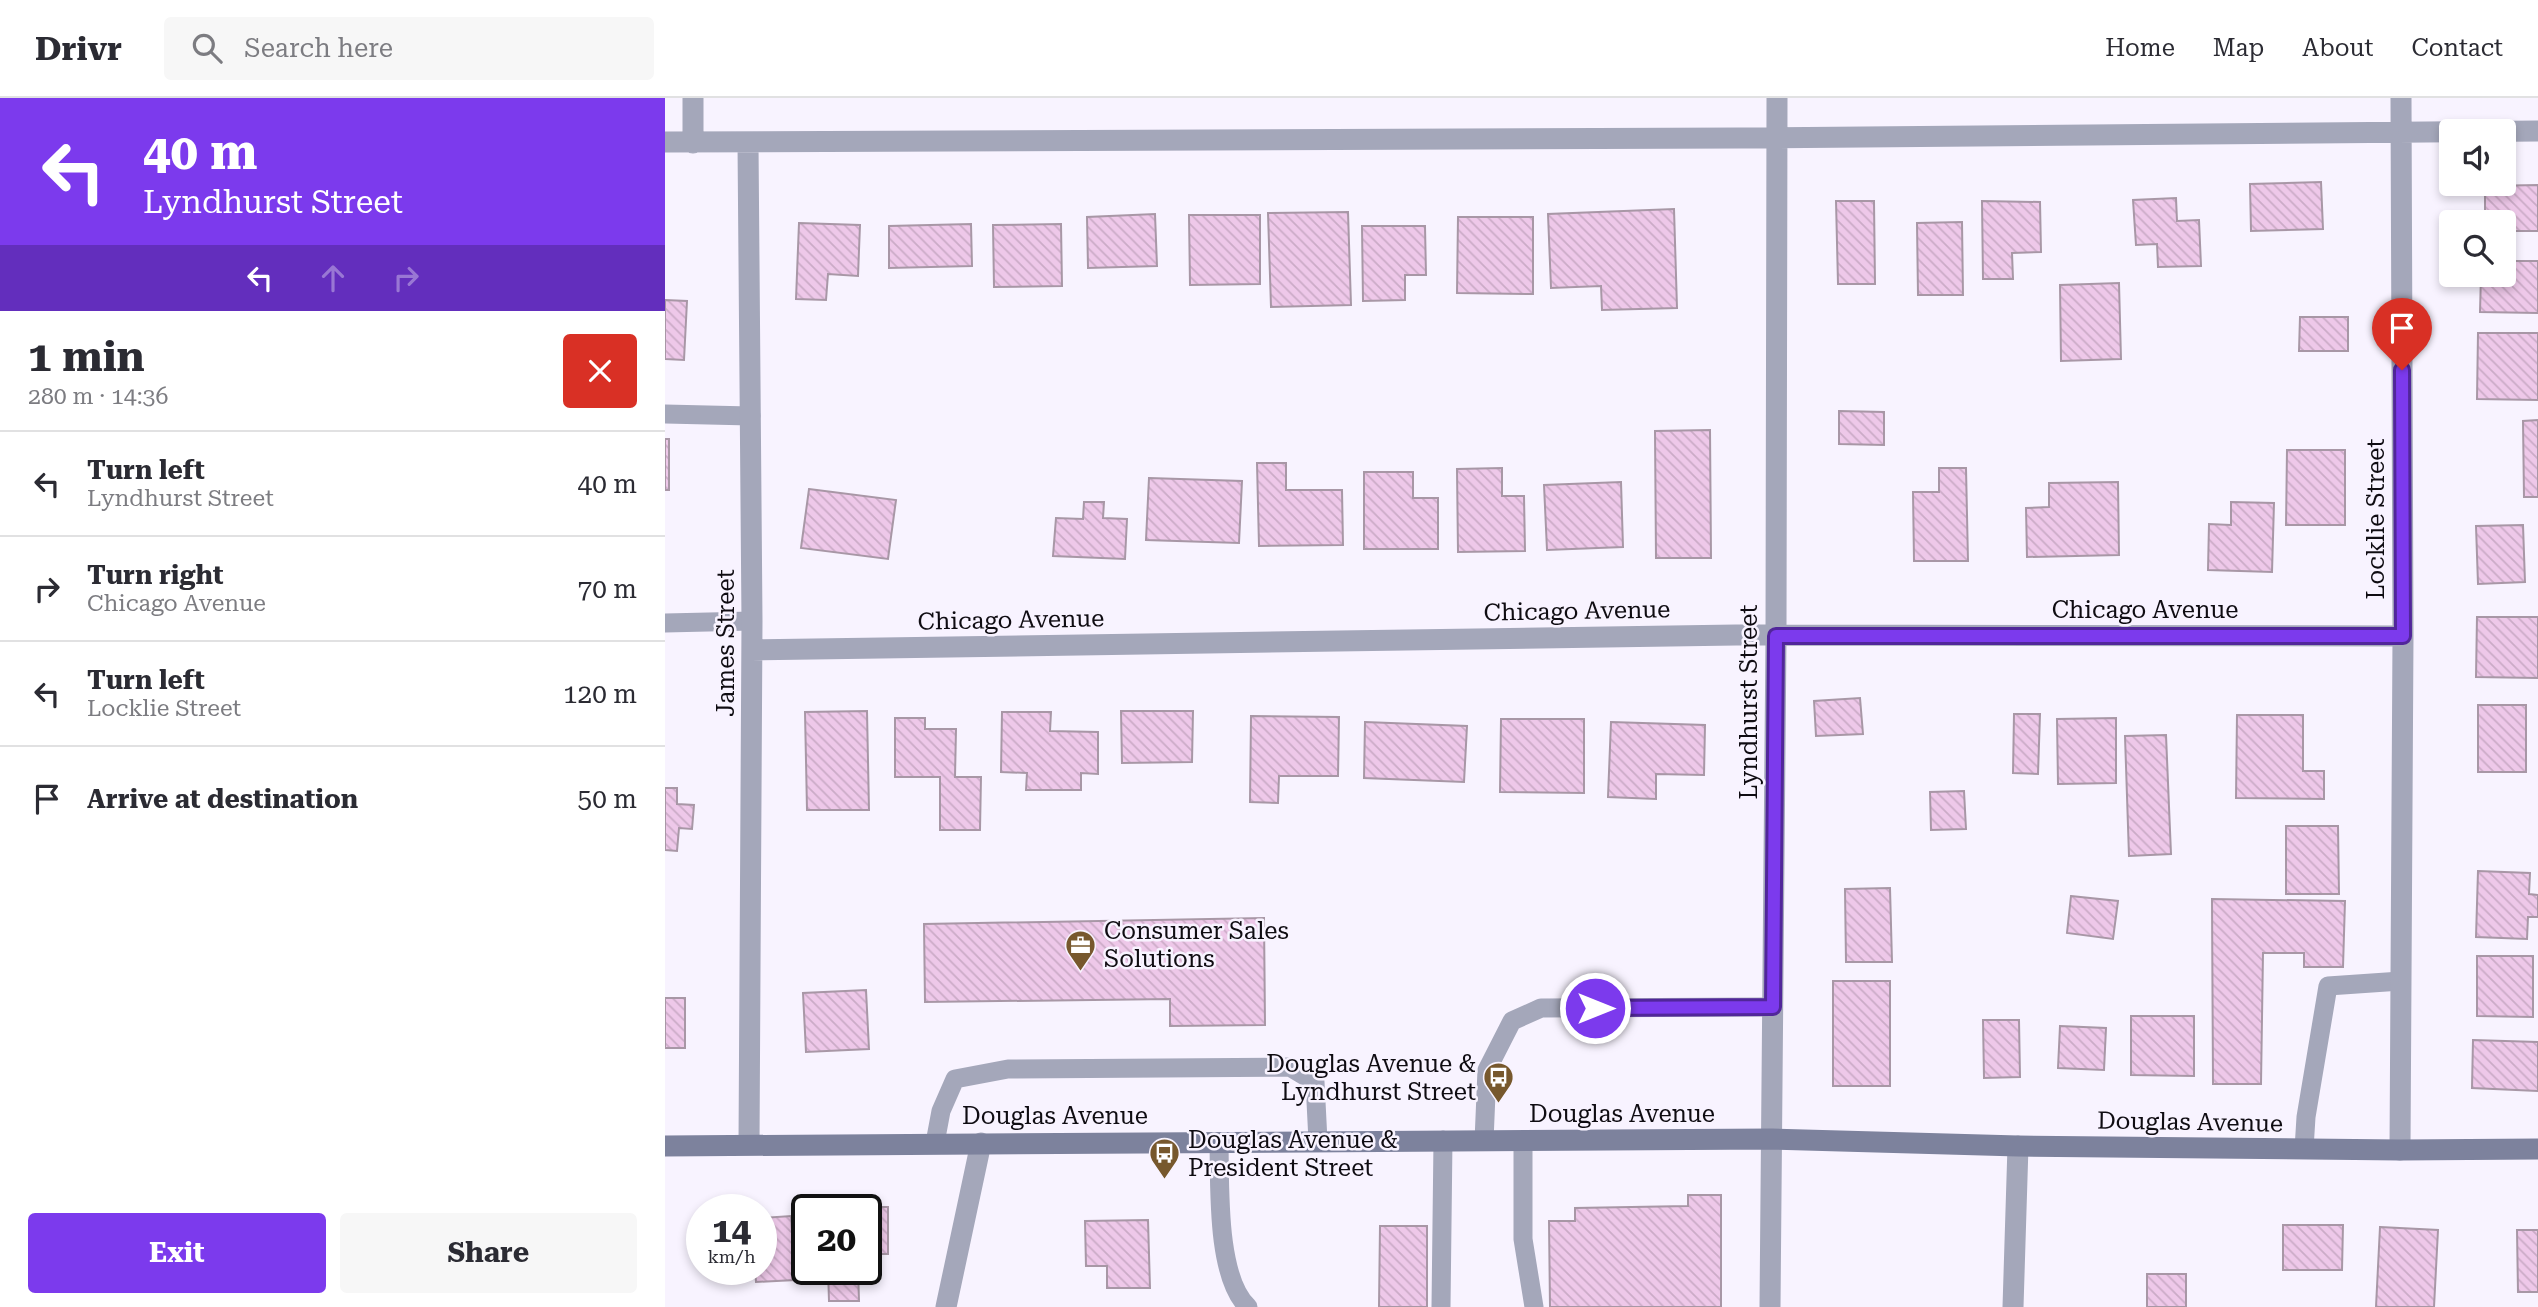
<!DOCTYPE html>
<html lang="en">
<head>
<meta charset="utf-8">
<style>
	:root { --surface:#fff; --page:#f7f7f7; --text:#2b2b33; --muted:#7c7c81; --line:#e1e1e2; --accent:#7c3aed }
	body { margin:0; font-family:"Roboto Serif",serif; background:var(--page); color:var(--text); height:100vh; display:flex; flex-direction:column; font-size:26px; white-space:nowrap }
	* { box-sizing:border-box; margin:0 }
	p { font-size:23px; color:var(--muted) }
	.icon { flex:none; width:38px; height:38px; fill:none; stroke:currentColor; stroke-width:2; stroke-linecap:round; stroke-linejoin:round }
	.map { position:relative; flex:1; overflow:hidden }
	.drawer { display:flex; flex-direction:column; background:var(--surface); width:665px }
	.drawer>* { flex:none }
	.top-card { background:#7c3aed; color:#fff; overflow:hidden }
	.controls { position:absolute; left:1774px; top:21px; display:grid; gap:14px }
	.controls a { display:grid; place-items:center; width:77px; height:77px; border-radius:7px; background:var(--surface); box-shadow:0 4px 10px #0003; font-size:35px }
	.speed { position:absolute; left:21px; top:1096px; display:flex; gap:14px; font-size:35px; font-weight:700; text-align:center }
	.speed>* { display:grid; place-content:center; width:91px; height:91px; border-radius:50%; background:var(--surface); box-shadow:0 4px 10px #0003; line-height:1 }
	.speed small { font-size:18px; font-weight:400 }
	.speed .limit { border:4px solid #111; border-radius:10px; background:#fff; color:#111 }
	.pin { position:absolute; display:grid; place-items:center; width:60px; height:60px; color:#fff; margin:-72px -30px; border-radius:50% 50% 50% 0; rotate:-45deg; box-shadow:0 0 7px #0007 }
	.pin .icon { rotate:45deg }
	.me { position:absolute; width:77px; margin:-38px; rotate:90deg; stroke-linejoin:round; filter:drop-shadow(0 0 5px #0008) }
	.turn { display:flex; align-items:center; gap:24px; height:147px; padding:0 28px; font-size:32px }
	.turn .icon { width:91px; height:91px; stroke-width:2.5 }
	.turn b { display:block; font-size:49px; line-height:60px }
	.lanes { display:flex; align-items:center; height:66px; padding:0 28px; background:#0003; justify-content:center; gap:35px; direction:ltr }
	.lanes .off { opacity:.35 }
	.round { display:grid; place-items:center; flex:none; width:74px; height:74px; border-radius:7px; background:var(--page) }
	.summary { display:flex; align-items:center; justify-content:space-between; height:119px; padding:0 28px }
	h1 { font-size:42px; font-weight:700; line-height:52px }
	.button { display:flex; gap:14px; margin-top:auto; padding:14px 28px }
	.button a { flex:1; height:80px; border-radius:7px; background:var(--accent); color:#fff; font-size:28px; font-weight:700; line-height:80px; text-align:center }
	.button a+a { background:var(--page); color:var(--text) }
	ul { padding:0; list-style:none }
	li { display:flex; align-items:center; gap:21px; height:105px; padding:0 28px; border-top:2px solid var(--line) }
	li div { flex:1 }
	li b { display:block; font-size:26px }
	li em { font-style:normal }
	header { display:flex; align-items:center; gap:42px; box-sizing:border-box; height:98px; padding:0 35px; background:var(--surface); border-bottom:2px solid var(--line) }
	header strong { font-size:33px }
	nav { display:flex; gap:38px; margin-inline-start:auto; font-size:24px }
	.search { width:490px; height:63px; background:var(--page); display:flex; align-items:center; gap:18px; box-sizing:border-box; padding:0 24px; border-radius:7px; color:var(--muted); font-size:26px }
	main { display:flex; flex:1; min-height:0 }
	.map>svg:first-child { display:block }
</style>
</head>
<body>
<header>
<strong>Drivr</strong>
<div class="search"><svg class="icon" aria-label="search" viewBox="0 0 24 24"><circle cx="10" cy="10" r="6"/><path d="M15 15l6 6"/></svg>Search here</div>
<nav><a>Home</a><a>Map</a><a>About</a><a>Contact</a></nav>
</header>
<main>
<section class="drawer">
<div class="top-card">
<div class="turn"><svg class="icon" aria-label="left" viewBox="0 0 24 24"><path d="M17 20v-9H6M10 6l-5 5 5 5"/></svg><div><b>40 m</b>Lyndhurst Street</div></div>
<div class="lanes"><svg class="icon" aria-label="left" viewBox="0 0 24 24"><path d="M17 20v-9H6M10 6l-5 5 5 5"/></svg><svg class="icon off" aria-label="ahead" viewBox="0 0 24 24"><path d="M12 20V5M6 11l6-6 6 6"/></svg><svg class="icon off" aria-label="right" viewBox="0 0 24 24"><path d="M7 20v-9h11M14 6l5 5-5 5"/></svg></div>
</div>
<div class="summary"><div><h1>1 min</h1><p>280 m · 14:36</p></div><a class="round" style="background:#d93025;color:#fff"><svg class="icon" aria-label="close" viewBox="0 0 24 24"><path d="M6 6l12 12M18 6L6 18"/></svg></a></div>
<ul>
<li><svg class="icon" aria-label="left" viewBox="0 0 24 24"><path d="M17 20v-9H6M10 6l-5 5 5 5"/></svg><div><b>Turn left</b><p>Lyndhurst Street</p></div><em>40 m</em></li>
<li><svg class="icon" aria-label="right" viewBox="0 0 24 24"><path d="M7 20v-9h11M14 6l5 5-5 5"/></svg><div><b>Turn right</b><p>Chicago Avenue</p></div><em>70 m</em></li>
<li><svg class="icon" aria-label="left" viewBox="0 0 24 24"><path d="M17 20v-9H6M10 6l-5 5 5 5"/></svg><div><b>Turn left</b><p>Locklie Street</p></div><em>120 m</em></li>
<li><svg class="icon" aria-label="arrive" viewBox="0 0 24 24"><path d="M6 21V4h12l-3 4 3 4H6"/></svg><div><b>Arrive at destination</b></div><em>50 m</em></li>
</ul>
<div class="button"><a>Exit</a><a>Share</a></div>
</section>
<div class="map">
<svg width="1873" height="1209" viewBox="0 0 1873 1209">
	<defs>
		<pattern id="building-back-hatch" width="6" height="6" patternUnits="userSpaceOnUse" patternTransform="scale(1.75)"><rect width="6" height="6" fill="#eec8e9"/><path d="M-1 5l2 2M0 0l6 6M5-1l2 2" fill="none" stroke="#cbabc7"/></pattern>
	</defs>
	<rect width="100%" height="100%" fill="#f8f3ff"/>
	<path fill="url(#building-back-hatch)" stroke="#a897a6" stroke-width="2" d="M1656,84L1658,131L1586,133L1585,86Z
		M1873,87V133H1839V124H1820V88Z
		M1511,100L1512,123L1534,122L1536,168L1493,169L1492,146L1471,147L1468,102Z
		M1171,103H1209L1210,186H1173Z
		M1317,103L1375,104L1376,154L1347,155L1348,181H1318Z
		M1009,111L1012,210L937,212L936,188L886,190L883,116Z
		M683,114L686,207L606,209L603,115Z
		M490,116L492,168L423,170L422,119Z
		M524,117H595V186L525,187Z
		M793,119H868V196L792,195Z
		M1297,124L1298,197H1253L1252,125Z
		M134,125L195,127L193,178L163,176L161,202L131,201Z
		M306,126L307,168L224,170V128Z
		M396,126L397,188L329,189L328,127Z
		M697,128H760L761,177H740V202L698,203Z
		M1839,163H1873V215L1815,214L1816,177H1839Z
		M1454,185L1456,261L1396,263L1395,187Z
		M0,202L22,203L19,262L0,261Z
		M1635,219H1683V253H1634Z
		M1813,235H1873V302L1812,301Z
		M1174,313L1219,314V347L1174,346Z
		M1873,322V399H1859L1858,323Z
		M1045,332L1046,460H991L990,333Z
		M0,341H4V392H0Z
		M1622,352H1680V427H1621Z
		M592,365H621V392H677L678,447L594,448Z
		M837,370V398H859L860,453L793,454L792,371Z
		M1274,370H1301L1303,463H1249L1248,394H1274Z
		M699,374H748V400H773V451H699Z
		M484,380L577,383L574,445L481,442Z
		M956,384L958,449L882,452L879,387Z
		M1453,384L1454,457L1362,459L1361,410L1384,409V385Z
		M144,391L231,402L223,461L136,450Z
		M419,404H439L438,420L462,421L460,461L388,458L391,420L418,421Z
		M1566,404L1609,405L1607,474L1543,472L1544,426L1566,427Z
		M1858,427L1860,484L1813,486L1811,428Z
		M1812,519H1873V580L1811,579Z
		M1195,600L1198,636L1151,638L1149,603Z
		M1813,607H1861V674H1813Z
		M202,613L204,712H142L140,614Z
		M456,613H528L527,664L457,665Z
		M337,614H386L385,633L433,634V676L416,675V692H361L362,675L336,674Z
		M1349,616H1375L1373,676L1348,675Z
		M1572,617H1638V673H1659V701L1571,700Z
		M586,618L674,619L673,678H614L613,705L585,704Z
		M230,620H260V631H291L290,679H316L315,732H275V679H230Z
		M1451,620V685L1393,686L1392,621Z
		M836,621H919V695L835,694Z
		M700,624L802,628L799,684L699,680Z
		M946,624L1040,627L1039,677L991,676V701L943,699Z
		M1501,637L1506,756L1464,758L1460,638Z
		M0,690H12V706L29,707L27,731L14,730L12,753L0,752Z
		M1299,693L1301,731L1266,732L1265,694Z
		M1621,728H1673L1674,796H1621Z
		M1813,773L1865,775L1864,796L1873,797V819H1863L1862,841L1811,839Z
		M1225,790L1227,864H1181L1180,791Z
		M1406,798L1453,803L1448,841L1402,835Z
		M1547,801L1680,803L1678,869H1639V855H1598L1596,986H1548Z
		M599,820L600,927L505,928V901L260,904L259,826Z
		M1812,858H1868V919L1812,918Z
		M1168,883H1225V988H1168Z
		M201,892L204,951L141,954L138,895Z
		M0,900H20V950H0Z
		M1466,918H1529V978L1466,977Z
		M1318,922H1354L1355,979L1319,980Z
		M1395,928L1441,930L1439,972L1393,970Z
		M1808,942L1873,944V993L1807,990Z
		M1023,1097H1056V1209H885L884,1123H910V1110L1023,1108Z
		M163,1109H223V1156H201V1111H163Z
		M126,1118L130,1182L91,1184L90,1171H96V1120Z
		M483,1122L485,1190H442V1168H421L420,1123Z
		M1618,1127H1678L1677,1172H1618Z
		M715,1128H762V1209H714Z
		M1715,1129L1773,1132L1769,1209H1711Z
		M1852,1132H1873V1194H1853Z
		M163,1171H193L194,1203H164Z
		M1482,1176H1521V1209H1482Z"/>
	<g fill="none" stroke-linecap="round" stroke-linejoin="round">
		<path stroke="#a4a7ba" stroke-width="19" d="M0,316L86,318
			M0,525L87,523
			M819,1043L822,972L847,923L876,910L1108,909
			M858,1043V1141L869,1209
			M554,1044C555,1087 551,1179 583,1209
			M270,1045L276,1013L290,981L343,971L625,969L650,984L653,1043
			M1639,1051L1641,1019L1663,888L1736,883
			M776,1209L778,1042"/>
		<path stroke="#a4a7ba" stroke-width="21" d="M28,0V45
			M0,44L1076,40L1873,33
			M83,45L87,523L84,1046
			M87,552L1071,537L1738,538
			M1735,1052L1738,538L1736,0
			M281,1209L316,1045
			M1105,1209L1111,538L1112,0
			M1348,1209L1353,1048"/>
		<path stroke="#7d829d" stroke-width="21" d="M0,1048L1107,1041L1353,1048L1735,1052L1873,1051"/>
	</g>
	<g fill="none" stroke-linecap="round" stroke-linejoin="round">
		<defs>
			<path id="route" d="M930,910L1108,909L1111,538H1738L1737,272"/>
		</defs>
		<use href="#route" stroke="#51269a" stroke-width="18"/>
		<use href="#route" stroke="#7c3aed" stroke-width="12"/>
	</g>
	<defs>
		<symbol id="office-pin" viewBox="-11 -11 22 30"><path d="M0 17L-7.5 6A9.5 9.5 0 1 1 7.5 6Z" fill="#77582d" stroke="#f8f3ff"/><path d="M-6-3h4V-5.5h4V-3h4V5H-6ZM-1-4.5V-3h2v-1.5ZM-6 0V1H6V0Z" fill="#fff"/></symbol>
		<symbol id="bus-pin" viewBox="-11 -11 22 30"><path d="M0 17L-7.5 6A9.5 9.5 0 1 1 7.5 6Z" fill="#77582d" stroke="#f8f3ff"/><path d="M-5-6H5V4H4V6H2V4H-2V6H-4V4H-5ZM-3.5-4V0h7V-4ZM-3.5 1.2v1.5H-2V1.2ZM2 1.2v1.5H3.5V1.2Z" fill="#fff"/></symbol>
	</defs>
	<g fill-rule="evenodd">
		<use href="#office-pin" x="398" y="830" width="35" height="47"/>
		<use href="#bus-pin" x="816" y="962" width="35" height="47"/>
		<use href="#bus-pin" x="482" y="1038" width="35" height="47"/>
	</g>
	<g text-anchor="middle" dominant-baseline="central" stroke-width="5" stroke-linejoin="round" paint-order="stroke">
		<g font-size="24" fill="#0f0c12" stroke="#f8f3ff">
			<text transform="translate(1711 421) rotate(-90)">Locklie Street</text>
			<text x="1480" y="512">Chicago Avenue</text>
			<text transform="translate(912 513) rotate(-1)">Chicago Avenue</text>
			<text transform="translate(346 522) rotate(-1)">Chicago Avenue</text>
			<text transform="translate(61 545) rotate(-90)">James Street</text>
			<text transform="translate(1084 604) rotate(-90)">Lyndhurst Street</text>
			<text x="957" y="1016">Douglas Avenue</text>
			<text x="390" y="1018">Douglas Avenue</text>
			<text transform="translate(1525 1024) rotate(1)">Douglas Avenue</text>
		</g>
		<g font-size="24" fill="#0f0c12" stroke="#f8f3ff" text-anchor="start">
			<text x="439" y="833">Consumer Sales<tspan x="439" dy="28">Solutions</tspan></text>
			<text x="811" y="966" text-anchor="end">Douglas Avenue &amp;<tspan x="811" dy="28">Lyndhurst Street</tspan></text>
			<text x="523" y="1042">Douglas Avenue &amp;<tspan x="523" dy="28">President Street</tspan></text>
		</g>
	</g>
</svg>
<div class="controls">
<a><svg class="icon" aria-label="sound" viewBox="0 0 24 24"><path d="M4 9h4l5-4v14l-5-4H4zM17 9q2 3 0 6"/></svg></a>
<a><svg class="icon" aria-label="search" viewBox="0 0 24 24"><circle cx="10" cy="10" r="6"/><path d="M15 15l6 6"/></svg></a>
</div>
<div class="speed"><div>14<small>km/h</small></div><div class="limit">20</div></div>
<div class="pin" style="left:1737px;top:272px;background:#d93025"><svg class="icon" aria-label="arrive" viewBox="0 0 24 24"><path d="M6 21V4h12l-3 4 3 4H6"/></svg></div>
<svg class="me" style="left:930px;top:910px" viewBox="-20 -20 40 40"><circle r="17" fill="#7c3aed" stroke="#fff" stroke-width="3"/><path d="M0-11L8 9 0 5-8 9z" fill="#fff"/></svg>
</div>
</main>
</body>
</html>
